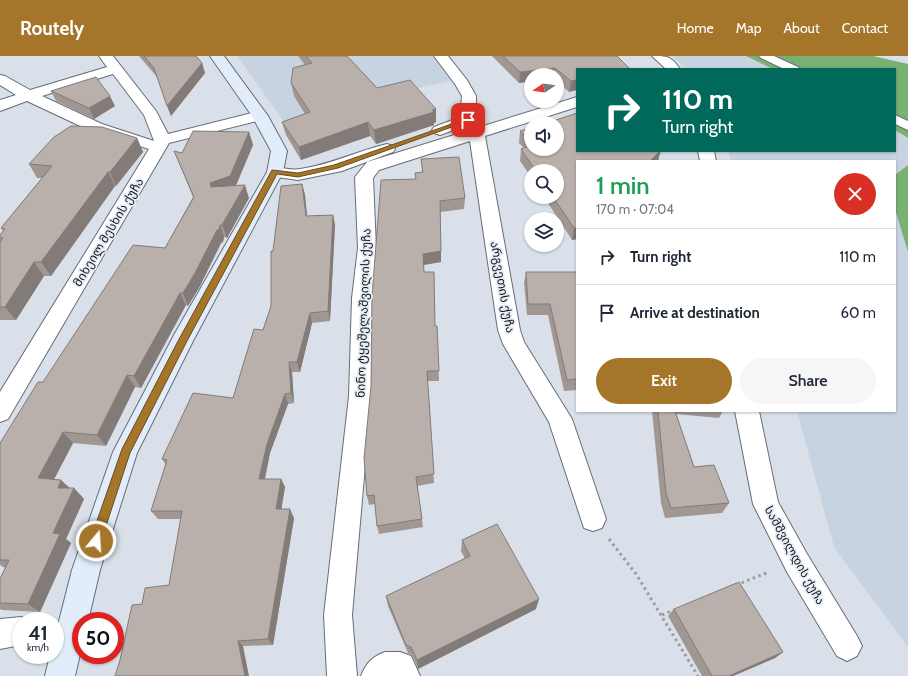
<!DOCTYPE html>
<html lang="en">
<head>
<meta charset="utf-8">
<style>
	:root { --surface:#fff; --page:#f6f6f7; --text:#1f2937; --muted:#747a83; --line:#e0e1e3; --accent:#a57529 }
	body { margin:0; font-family:Cabin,"Noto Sans Georgian",sans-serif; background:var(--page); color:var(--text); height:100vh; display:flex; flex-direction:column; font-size:15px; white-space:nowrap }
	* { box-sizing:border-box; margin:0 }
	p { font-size:13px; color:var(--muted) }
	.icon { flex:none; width:22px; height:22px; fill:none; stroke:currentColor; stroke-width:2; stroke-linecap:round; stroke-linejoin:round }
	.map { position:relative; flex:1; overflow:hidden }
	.drawer { position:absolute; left:576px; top:104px; width:320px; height:252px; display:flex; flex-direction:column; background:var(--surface); border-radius:0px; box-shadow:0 1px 3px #0004 }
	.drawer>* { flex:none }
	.top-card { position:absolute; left:576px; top:12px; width:320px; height:84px; border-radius:0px; box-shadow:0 1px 3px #0004; background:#00695c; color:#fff; overflow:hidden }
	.needle { width:26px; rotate:257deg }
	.tools { position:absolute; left:524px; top:12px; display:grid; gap:8px }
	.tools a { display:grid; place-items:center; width:40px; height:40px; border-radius:50%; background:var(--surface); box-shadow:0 1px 3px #0004; font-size:20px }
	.speed { position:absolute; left:12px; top:556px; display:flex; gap:8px; font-size:20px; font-weight:700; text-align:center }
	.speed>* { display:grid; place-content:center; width:52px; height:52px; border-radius:50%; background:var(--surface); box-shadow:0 1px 3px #0004; line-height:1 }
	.speed small { font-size:10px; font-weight:400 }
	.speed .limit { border:6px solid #d22; background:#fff; color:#111 }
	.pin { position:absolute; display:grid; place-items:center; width:34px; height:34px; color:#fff; margin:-17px; border-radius:8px; box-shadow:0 2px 6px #0006 }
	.me { position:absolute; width:44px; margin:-22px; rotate:18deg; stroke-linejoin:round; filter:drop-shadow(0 0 3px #0008) }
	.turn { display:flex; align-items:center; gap:14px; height:84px; padding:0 20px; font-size:18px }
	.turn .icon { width:52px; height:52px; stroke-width:2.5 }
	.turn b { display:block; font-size:28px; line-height:34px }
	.round { display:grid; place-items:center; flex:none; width:42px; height:42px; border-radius:21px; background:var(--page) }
	.overview { display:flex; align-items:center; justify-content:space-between; height:68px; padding:0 20px }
	h1 { font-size:24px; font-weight:600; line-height:30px; color:#1e9e55 }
	.primary-button { display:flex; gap:8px; margin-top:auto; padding:8px 20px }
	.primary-button a { flex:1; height:46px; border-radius:24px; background:var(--accent); color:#fff; font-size:16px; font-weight:600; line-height:46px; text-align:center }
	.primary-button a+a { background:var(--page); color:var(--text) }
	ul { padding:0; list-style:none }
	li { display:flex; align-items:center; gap:12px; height:56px; padding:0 20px; border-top:1px solid var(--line) }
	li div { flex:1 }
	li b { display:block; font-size:15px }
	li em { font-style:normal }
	header { display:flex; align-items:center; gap:24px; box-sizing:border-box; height:56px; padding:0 20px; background:var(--accent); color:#fff }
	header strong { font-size:19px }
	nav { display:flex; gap:22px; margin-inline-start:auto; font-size:14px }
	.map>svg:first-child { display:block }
</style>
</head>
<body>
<header>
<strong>Routely</strong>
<nav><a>Home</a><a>Map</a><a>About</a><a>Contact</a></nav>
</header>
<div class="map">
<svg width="908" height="620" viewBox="0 0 908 620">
	<rect width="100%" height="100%" fill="#d9e0e9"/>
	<path fill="#c8d3e2" d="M237,0H436L455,24L426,30L287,70Z
		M672,0H873L908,8V591L834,491L797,355H895V105H731L728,95H895V13H686Z"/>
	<path fill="#79b173" d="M746,0H873L908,8V82L895,74V13H773Z
		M908,109V196L895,153V119Z"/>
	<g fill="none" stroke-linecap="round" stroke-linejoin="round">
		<defs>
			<path id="lane" d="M759,0H774L798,11L800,13H784L761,2Z
				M895,59L908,65V74L895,68Z"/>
			<path id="street" d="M99,0H113L156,55L168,78L260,55L265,57L268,60L265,63L169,87L8,363L0,366V336L149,93L91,75L27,45L0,55V44L16,39L0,29V19L5,20L30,34L107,11ZM113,18L144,59L154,85L102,68L42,40Z
				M434,0H448L467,24L476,40V64L473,67L440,79L434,77L432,74L434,71L460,61L462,40L455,28Z
				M652,0C668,0 671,0 680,13H666Z
				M577,41V51L485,80L520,274L524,286L572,363L606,463L602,472L593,475L584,472L549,366L503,288L498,274L470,85L379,114L373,122L376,192L372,242L371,340L352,559L357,620H327L324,559L349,340L352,242L358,192L355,121L367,106Z
				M387,88L393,90L395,93L393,96L342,115L298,124L269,120L267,116L269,112C280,110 290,115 300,113C330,109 357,95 387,88Z
				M698,95H714L716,105H700Z
				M735,355H759L778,446L807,498L857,580L862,590L857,600L847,605L837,600L787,516L753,448Z
				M21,561L31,565H21V589L0,593V563Z
				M385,596H400L411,600L420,620H361C366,607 372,601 385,596Z"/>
			<path id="secondary" d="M210,0H224L268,60L287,95L283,116L193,285L137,397L100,514L88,565H81V594L75,620H45L50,599H55V581L72,514L113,396L174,279L267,116L271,95L252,60Z"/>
		</defs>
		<use href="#lane" stroke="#676d75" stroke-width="2"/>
		<use href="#street" stroke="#676d75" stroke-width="2"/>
		<use href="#secondary" stroke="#676d75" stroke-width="2"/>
		<path stroke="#989da4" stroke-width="3" stroke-dasharray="2.5 3.5" stroke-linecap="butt" d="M609,483L636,518L698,620
			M736,529L769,516
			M662,559L674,554"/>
		<use href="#lane" fill="#fff" fill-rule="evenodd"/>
		<use href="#street" fill="#fff" fill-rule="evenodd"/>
		<use href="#secondary" fill="#e1edfb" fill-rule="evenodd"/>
	</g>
	<path fill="#a09793" d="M139,0H196L202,7L205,17L171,60L157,21Z
		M298,0H347L377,32L436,66L434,67V69L376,88L370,80L301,104L286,79L282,66L305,58L294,40L291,27L305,9Z
		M492,0H617L569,36L557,25V19H531V25L519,27Z
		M51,35L115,50L94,63L56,45Z
		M531,72V93L661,95L658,105H577V183L572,184L544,141H557V115H531V121L520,105L521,93L524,92L519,87L520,75Z
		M249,76L253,89L236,130L249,142L227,182L224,181L223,186L221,187L200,230L188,250L186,249L141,332L135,331L106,390L73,387L54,423L70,432H74L84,443L66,483L71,487L40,556L2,554L0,553V523L5,512L0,509V387L43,326L165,192L193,141L174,95L182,97Z
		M137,82L143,96L116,130H115L51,220H44L16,264H0V179L3,175L1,172L42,122H37L29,108Z
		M421,103L465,142L464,153L440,156L441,206L423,209L424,216L435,270H437L439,325H427L434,427L417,430L423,471L379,478L377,470L375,448L369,449L367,440L416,123L415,117L422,116Z
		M302,128L305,139L307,160L333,159L335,169L330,265L312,267L300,316H292L294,347L288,348L270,397L265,423H281L285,431L281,453L294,462L273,589L243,590L142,548L169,529L181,463H158L151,455L166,409L162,403L233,342L263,274L271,250L273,195Z
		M526,216H577V334L564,335L548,259H527L524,227Z
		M652,355H723L719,362L676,358L694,411L729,447L722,457L665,462L661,447Z
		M462,484L536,553L418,613L412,599L408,597L388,550L386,540L465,503L461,495Z
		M674,553L783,596L775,602L733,620H702L668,560Z"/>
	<path fill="#827b78" d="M202,7L205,17L171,60L167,50Z
		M555,12L554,19H531V25L519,27L520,16Z
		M577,24V34L569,36L571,25Z
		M110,40L115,50L94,63L89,52Z
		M436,53V66L434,67V69L376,88L374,74Z
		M368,66L370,80L301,104L299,91Z
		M249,76L253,89L234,133L211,131L210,127Z
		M137,82L143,96L116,130L110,116Z
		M660,95L658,105H650Z
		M108,116L115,130L51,220L41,206Z
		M302,128L305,139L308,171L306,160Z
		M245,129L249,142L227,182L222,169Z
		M333,159L335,169L330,265L328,255Z
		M220,169L224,181L223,186L221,187L200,230L188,250L183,237Z
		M574,172H577V183L572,184Z
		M441,195V206L423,209V198Z
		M34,206L44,220L16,264L5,251Z
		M180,237L186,249L141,332L134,320Z
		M310,257L312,267L300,316L297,306Z
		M289,306L292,316L294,347L291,337Z
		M127,319L135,331L106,390L97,379Z
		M285,338L288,348L270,397L263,431L259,423L267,388Z
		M63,376L73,387L49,433L38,422Z
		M281,423L285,431L280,462L276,453Z
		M61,424L72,434L58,432Z
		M74,432L84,443L66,483L71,487L40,556L28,548L53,477Z
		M290,453L294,462L273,589L268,583Z
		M539,543L536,553L418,613L417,604Z
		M238,585L243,590L249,620H245Z
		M783,596L775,602L733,620H729Z"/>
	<path fill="#bab0ab" stroke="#827b78" d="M144,0H196L202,7L167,50L154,12Z
		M306,0H347L377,32L410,24L436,53L432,54L434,56L374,74L368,66L299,91L282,66L310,56L291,27L293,12L312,7Z
		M503,0H617L630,13H577V24L571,25L555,12L520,16Z
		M96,21L110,40L89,52L51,35Z
		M577,57V95H660L650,105H577V172H574L553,141H557V115H536L521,93L531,89V93H557V67H547Z
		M71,70L102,71L137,82L110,116H108L41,206H34L5,251H0V186L3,182H0V179L5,173L1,172L52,110L29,108L54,81Z
		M531,72V86L520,75Z
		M193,75L249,76L230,120L210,127L211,131L245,129L222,169H220L219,174H217L195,217L183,237H180L134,320L127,319L97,379L63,376L38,422L61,424L58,432H74L53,477L60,478L28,548L0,547V523L9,504H0V387L38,326H43L133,189L165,192L194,141L174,95L182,97Z
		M459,101L465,142L440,145L441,195L423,198L424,216H434L435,270H437L439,315H427L434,418L416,421L422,463L377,470L374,439L367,440L364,402L371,330L372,240L381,124L416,123L415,117L423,116L421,103Z
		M302,128L306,160L333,159L328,255L310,257L297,306H289L291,337L285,338L267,388L259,423H281L276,453H290L268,583L238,585L245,620H115L120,604L132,549L142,548L145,532L169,529L182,455H151L167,404L162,403L193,337L233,342L254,273L263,274L271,250V195H273L281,130Z
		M526,216H577V323L567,324L550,248H528Z
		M658,355H675L694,411L714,409L729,447L671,452L666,437Z
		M497,468L539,543L417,604L411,591L406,589L386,540L470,500L462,484Z
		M739,526L783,596L729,620H712L674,553Z"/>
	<path fill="#a57529" stroke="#6b4c1b" d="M466,63L471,64L338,112L298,121L277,118L187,285L130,397L101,485L100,489L96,490L92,489L90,485L122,393L178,285L272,114L298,117L334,109Z"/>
	<g text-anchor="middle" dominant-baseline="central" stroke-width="3.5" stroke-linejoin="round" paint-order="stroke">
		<g font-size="12" fill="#131518" stroke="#e6edf6">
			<text transform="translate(108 176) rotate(-59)">მიხეილ მესხის ქუჩა</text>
			<text transform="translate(503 231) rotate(80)">არგვეთის ქუჩა</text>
			<text transform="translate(363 257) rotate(-88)">ნინო ტყეშელაშვილის ქუჩა</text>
			<text transform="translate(795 499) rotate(61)">სამშვილდის ქუჩა</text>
		</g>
	</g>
</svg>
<div class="tools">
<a><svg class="needle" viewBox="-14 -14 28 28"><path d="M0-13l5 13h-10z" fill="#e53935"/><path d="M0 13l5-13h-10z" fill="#747a83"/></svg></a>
<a><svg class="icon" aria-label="sound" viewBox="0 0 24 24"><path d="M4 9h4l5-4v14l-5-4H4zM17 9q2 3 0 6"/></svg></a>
<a><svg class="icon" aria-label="search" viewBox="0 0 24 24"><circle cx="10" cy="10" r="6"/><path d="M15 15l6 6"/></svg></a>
<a><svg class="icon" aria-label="layers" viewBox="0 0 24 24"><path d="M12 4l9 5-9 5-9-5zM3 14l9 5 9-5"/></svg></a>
</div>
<div class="speed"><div>41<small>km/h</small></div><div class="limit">50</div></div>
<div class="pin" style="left:468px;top:64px;background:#d93025"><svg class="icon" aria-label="arrive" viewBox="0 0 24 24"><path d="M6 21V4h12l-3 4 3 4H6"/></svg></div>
<svg class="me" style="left:96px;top:485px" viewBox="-20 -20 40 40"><circle r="17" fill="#a57529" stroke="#fff" stroke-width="3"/><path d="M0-11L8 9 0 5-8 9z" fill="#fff"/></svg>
<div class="top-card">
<div class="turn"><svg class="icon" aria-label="right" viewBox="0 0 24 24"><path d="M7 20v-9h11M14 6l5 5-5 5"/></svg><div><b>110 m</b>Turn right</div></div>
</div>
<section class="drawer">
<div class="overview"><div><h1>1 min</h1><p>170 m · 07:04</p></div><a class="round" style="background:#d93025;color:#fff"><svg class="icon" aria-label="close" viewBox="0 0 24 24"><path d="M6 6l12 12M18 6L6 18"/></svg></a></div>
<ul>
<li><svg class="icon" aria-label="right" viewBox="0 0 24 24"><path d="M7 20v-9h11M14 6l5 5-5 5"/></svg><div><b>Turn right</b></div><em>110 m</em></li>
<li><svg class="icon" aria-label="arrive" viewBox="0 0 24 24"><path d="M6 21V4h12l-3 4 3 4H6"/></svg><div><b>Arrive at destination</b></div><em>60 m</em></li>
</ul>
<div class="primary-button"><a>Exit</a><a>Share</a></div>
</section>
</div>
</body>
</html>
